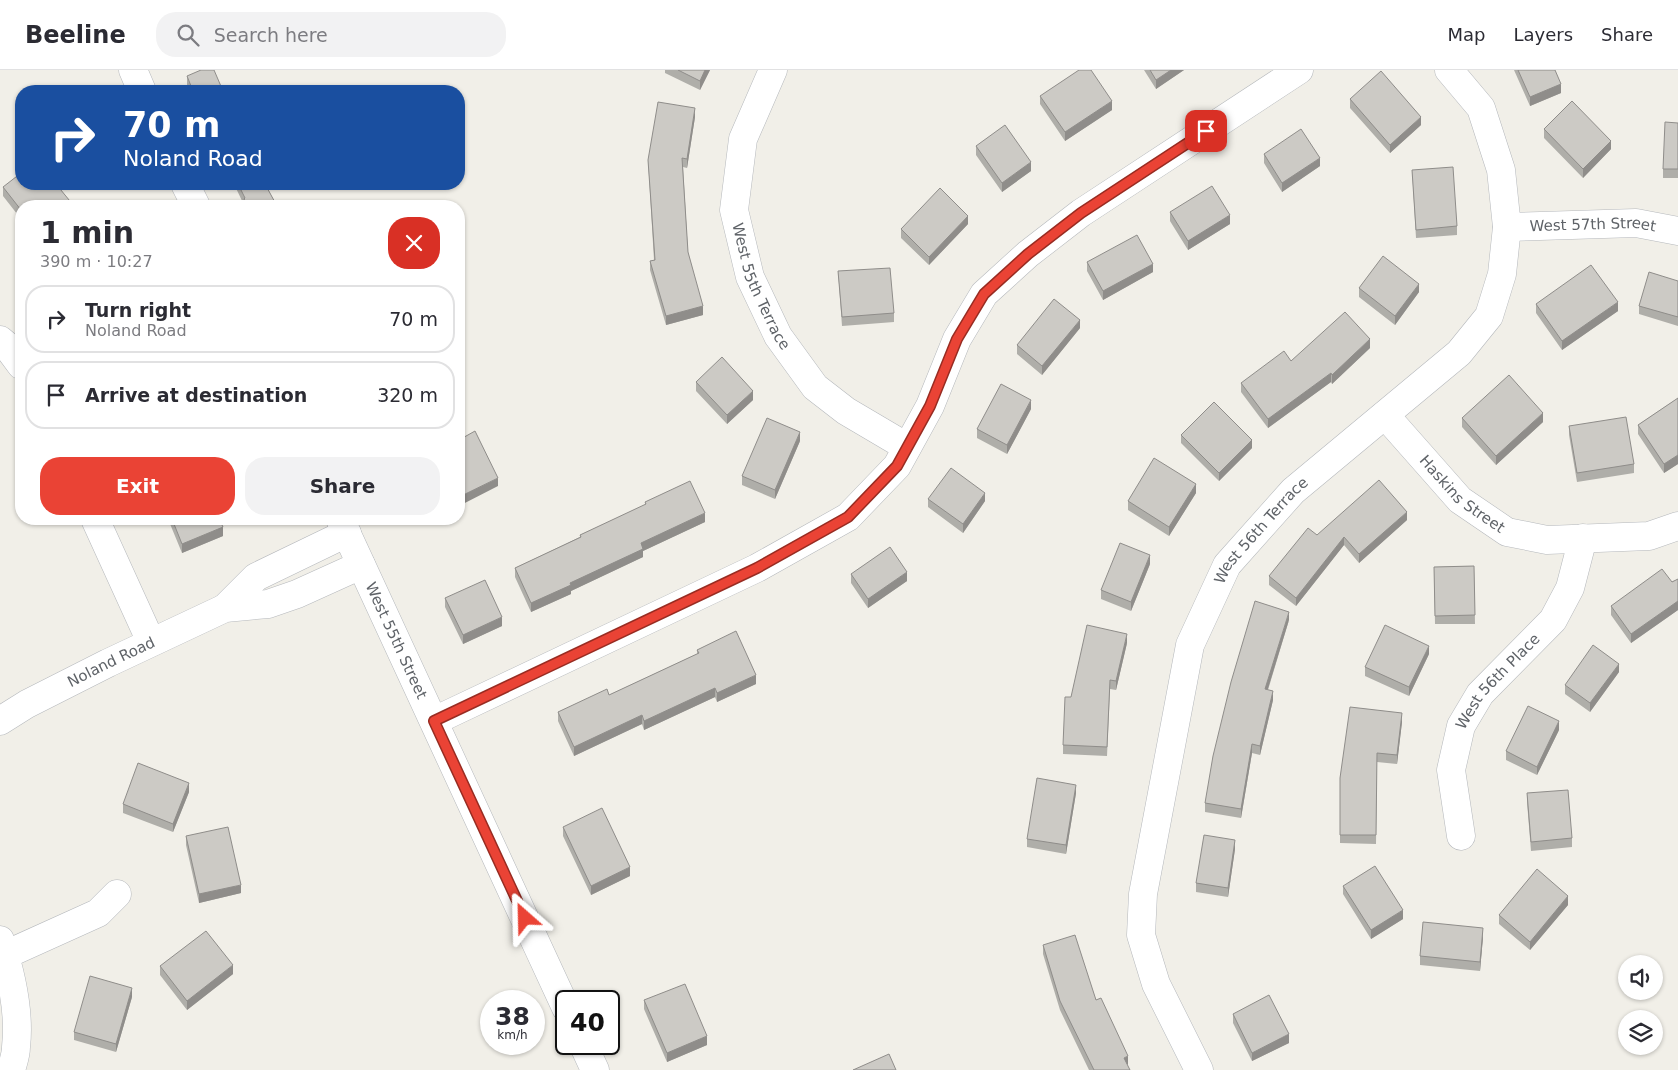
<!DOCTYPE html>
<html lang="en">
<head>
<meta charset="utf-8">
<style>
	:root { --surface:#fff; --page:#f2f2f3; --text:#2b2b33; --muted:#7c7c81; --line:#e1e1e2; --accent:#ea4335 }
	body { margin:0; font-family:"DejaVu Sans",sans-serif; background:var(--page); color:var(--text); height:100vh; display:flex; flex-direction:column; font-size:19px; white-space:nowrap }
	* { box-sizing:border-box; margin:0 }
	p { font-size:16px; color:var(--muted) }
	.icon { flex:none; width:28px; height:28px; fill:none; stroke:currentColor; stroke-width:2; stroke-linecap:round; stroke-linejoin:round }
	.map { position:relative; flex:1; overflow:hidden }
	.panel { position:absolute; left:15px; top:130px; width:450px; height:325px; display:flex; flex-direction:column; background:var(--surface); border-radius:20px; box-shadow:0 1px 4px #0004 }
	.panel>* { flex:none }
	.top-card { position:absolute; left:15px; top:15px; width:450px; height:105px; border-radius:20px; box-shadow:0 1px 4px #0004; background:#1a4fa0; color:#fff; overflow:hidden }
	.fabs { position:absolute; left:1618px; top:885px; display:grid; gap:10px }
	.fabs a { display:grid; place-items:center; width:45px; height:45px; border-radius:50%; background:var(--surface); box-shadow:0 1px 4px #0004; font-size:25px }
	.speed { position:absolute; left:480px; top:920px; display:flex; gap:10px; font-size:25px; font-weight:700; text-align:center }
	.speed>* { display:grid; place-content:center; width:65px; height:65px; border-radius:50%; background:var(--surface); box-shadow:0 1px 4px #0004; line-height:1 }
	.speed small { font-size:12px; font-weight:400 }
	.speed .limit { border:2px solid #111; border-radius:8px; background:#fff; color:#111 }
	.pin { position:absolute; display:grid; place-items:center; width:42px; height:42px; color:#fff; margin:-21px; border-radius:10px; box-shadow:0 2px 8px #0006 }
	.me { position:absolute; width:55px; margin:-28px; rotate:335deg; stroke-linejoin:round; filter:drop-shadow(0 0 4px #0008) }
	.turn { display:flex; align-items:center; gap:18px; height:105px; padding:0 25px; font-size:22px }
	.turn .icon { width:65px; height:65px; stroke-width:2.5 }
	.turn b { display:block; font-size:35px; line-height:42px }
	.round { display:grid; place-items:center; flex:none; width:52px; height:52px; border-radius:20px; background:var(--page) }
	.headline { display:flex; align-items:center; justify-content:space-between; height:85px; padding:0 25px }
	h1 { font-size:30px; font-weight:800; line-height:38px }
	.cta { display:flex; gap:10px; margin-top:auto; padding:10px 25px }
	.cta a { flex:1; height:58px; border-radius:20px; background:var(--accent); color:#fff; font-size:20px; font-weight:800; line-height:58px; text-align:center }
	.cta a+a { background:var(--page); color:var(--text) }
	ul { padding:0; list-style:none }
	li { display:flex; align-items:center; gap:15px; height:68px; margin:0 10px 8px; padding:0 15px; border:2px solid var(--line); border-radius:20px }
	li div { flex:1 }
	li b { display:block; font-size:19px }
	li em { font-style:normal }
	header { display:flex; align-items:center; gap:30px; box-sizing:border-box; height:70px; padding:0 25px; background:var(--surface); border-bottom:1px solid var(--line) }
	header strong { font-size:24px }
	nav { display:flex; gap:28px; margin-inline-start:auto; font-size:18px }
	.search { width:350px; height:45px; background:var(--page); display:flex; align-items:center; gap:12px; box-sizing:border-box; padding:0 18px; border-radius:20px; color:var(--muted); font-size:19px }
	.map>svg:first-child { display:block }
</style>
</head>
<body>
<header>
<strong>Beeline</strong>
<div class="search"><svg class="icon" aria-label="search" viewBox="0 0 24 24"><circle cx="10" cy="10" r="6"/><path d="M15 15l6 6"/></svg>Search here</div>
<nav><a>Map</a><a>Layers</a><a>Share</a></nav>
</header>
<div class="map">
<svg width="1678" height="1000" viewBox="0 0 1678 1000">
	<rect width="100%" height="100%" fill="#f1efe8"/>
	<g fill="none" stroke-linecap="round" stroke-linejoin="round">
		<defs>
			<g id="minor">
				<path d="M133,0L142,21"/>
				<path id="s1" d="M773,0L743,69L734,140L750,207L778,266L815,317L846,341L907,377"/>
				<path d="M185,114L196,136"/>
				<path id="s2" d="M1507,157L1636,153L1678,161"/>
				<path d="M0,270L6,275L21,295"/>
				<path id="s3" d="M1385,345L1460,430L1507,462L1547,470L1649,466L1678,456"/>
				<path d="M95,449L151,572"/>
				<path id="s4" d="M340,449L566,938"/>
				<path d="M225,538L256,507L347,463"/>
				<path id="s5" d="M0,651L27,634L108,593L225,538L268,534L297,524L361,495"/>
				<path d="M434,651L757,498L848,447L897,396L930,336L957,269L984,224L1028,184L1081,143L1299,0"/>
				<path id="s6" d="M1461,766L1451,700L1461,656L1480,624L1553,550L1570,518L1583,468"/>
				<path d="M0,870C11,903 20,942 16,977C16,985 13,993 11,1000"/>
				<path d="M5,885L98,843L117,824"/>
				<path d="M583,974L595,1000"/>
				<path id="s7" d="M1199,1000L1156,914L1141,865L1143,824L1190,575L1227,495L1293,421L1459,283L1489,246L1502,204L1507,157L1501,100L1481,38L1449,0"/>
			</g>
		</defs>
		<use href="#minor" stroke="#b5b8bc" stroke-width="29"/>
		<use href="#minor" stroke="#fff" stroke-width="28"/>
	</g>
	<path fill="#afaea9" d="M665,0H710L700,20L665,3Z
		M1144,0H1184L1156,19Z
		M1514,0H1555L1561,23L1530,36Z
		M187,6L223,21H189L187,15Z
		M1040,26L1112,40L1065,71L1040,34Z
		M1350,29L1421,55L1390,83L1350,38Z
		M695,47L687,98L683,97L688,182L703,245L666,255L650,200V191L654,190L648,90Z
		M1678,53V108H1663V99Z
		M1544,59L1611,79L1583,108L1544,68Z
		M976,76L1031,101L1002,122L976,85Z
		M1264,84L1320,96L1282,122L1264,93Z
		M1412,100L1457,156V165L1416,168Z
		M234,114H265L277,136H244V135Z
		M3,117L21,136V149L3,126Z
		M1170,142L1230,154L1188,180L1170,151Z
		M968,154L929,195L901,168V159Z
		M1087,192L1153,202L1103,230L1087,201Z
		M838,201L894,243V252L842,256Z
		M1678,211V256L1639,244V236Z
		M1359,218L1419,222L1395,255L1359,227Z
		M1536,234L1618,241L1562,280L1536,243Z
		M1080,258L1042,305L1017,284V275Z
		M1370,278L1332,314L1331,312L1268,358L1241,322V313L1291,291Z
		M696,312L753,330L727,354L696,321Z
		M1678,328V394L1664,403L1638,364V355Z
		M1031,339L1007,384L977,368V359Z
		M1462,348L1543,352L1496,395L1462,357Z
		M1569,356L1634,394V403L1577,412L1569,365Z
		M1181,365L1252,378L1219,411L1181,373Z
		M800,371L775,429L742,415V406Z
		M1196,423L1169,466L1128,440V431Z
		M928,429L985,431L963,463L928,437Z
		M645,432L705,452L643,481V487L571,521V524L531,542L515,507V498L580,467V465L645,435Z
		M168,449H219L223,466L182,483Z
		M1407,450L1359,493L1344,475L1296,536L1269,515V506L1317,465Z
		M1150,494L1131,541L1101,529V520Z
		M1474,496L1475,554H1435L1434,497Z
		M851,504L907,511L868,538L851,513Z
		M1678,509V540L1631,573L1611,545V536Z
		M445,528L502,556L463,574L445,537Z
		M1289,550L1268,620L1273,630L1260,685L1252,683L1241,748L1205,742V733Z
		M1127,573L1116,620L1110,619L1107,686L1063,684V675Z
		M697,580L756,614L717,632L715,627L644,660L642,654L574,686L558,651V642L609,625L697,584Z
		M1429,584L1409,626L1365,606V597Z
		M1619,602L1590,642L1565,624V615Z
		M1402,652L1397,694L1377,692L1376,774L1340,773V708Z
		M1559,660L1537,705L1506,690V681Z
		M189,722L173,762L123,743V734Z
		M1076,723L1066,784L1027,777V769Z
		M1527,723L1572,768V777L1531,781L1527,732Z
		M563,757L630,806L591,825L563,766Z
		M186,766L241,823L199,833L186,775Z
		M1235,779L1228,827L1196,822V813Z
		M1343,816L1403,849L1371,869L1343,824Z
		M1568,835L1530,880L1499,854V845Z
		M1483,867L1480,901L1420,895V886Z
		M1043,875L1096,930L1128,994L1127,995L1130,1000H1089L1060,940L1043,884Z
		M160,896L233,904L187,940L160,905Z
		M132,927L116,982L74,970V962Z
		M644,930L707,975L667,992L644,939Z
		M1233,944L1289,973L1252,991L1233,953Z"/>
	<path fill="#8f8d8a" d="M705,0H710L700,20V11Z
		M1171,0H1184L1156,19V10Z
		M1561,14V23L1530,36V27Z
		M1112,31V40L1065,71V62Z
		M695,38V47L687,98V89Z
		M1421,47V55L1390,83V75Z
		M1611,71V79L1583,108V99Z
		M1320,88V96L1282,122V113Z
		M1031,92V101L1002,122V113Z
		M1230,145V154L1188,180V171Z
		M968,146V154L929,195V187Z
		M1153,194V202L1103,230V221Z
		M1419,214V222L1395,255V246Z
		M1618,232V241L1562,280V271Z
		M703,236V245L666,255V246Z
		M1080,250V258L1042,305V296Z
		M1370,269V278L1332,314V305Z
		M1331,303V312L1268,358V349Z
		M753,321V330L727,354V345Z
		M1031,330V339L1007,384V375Z
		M1543,343V352L1496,395V386Z
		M800,362V371L775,429V420Z
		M1252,370V378L1219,411V403Z
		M1678,385V394L1664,403V394Z
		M498,408V416L459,436V427Z
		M1196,414V423L1169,466V457Z
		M985,423V431L963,463V454Z
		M1407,442V450L1359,493V484Z
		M705,443V452L643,481V487L571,521V524L531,542V533L570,513L641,473Z
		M223,457V466L182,483V474Z
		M1344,467V475L1296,536V528Z
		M1150,485V494L1131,541V532Z
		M907,502V511L868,538V529Z
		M1678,531V540L1631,573V564Z
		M1289,542V550L1265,628V619Z
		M502,547V556L463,574V565Z
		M1127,564V573L1116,620V611Z
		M1429,576V584L1409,626V617Z
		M1619,594V602L1590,642V633Z
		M756,605V614L717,632V623Z
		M715,618V627L644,660V651Z
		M1273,621V630L1260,685V676Z
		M1402,643V652L1397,694V685Z
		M642,645V654L574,686V677Z
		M1559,651V660L1537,705V697Z
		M1252,674V683L1241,748V739Z
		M189,713V722L173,762V754Z
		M1076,715V723L1066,784V775Z
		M1235,770V779L1228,827V818Z
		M630,797V806L591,825V816Z
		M241,815V823L199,833V824Z
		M1568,826V835L1530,880V872Z
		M1403,840V849L1371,869V860Z
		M1483,858V867L1480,901V892Z
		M233,895V904L187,940V931Z
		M132,918V927L116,982V974Z
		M1289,964V973L1252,991V983Z
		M707,966V975L667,992V983Z
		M1128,986V994L1124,997V988Z"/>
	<path fill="#cccac5" stroke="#8f8d8a" d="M201,0H214L223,21H193L187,6Z
		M678,0H705L700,11Z
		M1079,0H1091L1112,31L1065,62L1040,26Z
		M1150,0H1171L1156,10Z
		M1518,0H1555L1561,14L1530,27Z
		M1381,1L1421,47L1390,75L1350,29Z
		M1572,31L1611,71L1583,99L1544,59Z
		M658,32L695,38L687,89L682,88L688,182L703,236L666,246L650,191L655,190L648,90Z
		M1665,52L1678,53V99H1663Z
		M1005,55L1031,92L1002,113L976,76Z
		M1301,59L1320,88L1282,113L1264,84Z
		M1453,97L1457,156L1416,160L1412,100Z
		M21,103V114H56L74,136H21V140L3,117Z
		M238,114H265L277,136H248L244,129L245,128Z
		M1212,116L1230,145L1188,171L1170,142Z
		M940,118L968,146L929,187L901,159Z
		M1137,165L1153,194L1103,221L1087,192Z
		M1383,186L1419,214L1395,246L1359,218Z
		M1591,195L1618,232L1562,271L1536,234Z
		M890,198L894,243L842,247L838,201Z
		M1649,202L1678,211V247L1639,236Z
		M1054,229L1080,250L1042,296L1017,275Z
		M1345,242L1370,269L1332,305L1331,303L1268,349L1241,313L1284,281L1291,291Z
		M722,287L753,321L727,345L696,312Z
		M1509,305L1543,343L1496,386L1462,348Z
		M1001,314L1031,330L1007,375L977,359Z
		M1678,328V385L1664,394L1638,355Z
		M1214,332L1252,370L1219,403L1181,365Z
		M1626,347L1634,394L1577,403L1569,356Z
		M767,348L800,362L775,420L742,406Z
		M475,361L498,408L459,427V370Z
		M1154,388L1196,414L1169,457L1128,431Z
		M951,398L985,423L963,454L928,429Z
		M1379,410L1407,442L1359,484L1344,467L1296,528L1269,506L1308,458L1317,465Z
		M690,411L705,443L641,473L643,479L570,513L571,515L531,533L515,498L581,467L580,465L646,434L645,432Z
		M172,449H219L223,457L182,474Z
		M1120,473L1150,485L1131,532L1101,520Z
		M890,477L907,502L868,529L851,504Z
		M1474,496L1475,545L1435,546L1434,497Z
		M1662,499L1672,512L1678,509V531L1631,564L1611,536Z
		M485,510L502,547L463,565L445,528Z
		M1255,531L1289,542L1265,619L1273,621L1260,676L1252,674L1241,739L1205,733L1213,686L1231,612Z
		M1087,555L1127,564L1116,611L1110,610L1107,677L1063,675L1065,627H1071Z
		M1385,555L1429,576L1409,617L1365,597Z
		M736,561L756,605L717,623L715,618L644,651L642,645L574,677L558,642L607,619L609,625L699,583L697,580Z
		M1593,575L1619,594L1590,633L1565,615Z
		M1528,636L1559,651L1537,697L1506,681Z
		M1350,637L1402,643L1397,685L1377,683L1376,765H1340V708Z
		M138,693L189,713L173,754L123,734Z
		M1037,708L1076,715L1066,775L1027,769Z
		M1568,720L1572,768L1531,772L1527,723Z
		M602,738L630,797L591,816L563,757Z
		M228,757L241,815L199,824L186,766Z
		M1204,765L1235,770L1228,818L1196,813Z
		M1375,796L1403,840L1371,860L1343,816Z
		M1537,799L1568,826L1530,872L1499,845Z
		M1423,852L1483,858L1480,892L1420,886Z
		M206,861L233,895L187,931L160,896Z
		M1075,865L1096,930L1101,928L1128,986L1124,988L1130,1000H1094L1060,931L1043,875Z
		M90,906L132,918L116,974L74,962Z
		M685,914L707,966L667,983L644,930Z
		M1269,925L1289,964L1252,983L1233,944Z
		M889,984L896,1000H853Z"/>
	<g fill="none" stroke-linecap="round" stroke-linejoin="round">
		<defs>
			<path id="route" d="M525,848L434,651L757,498L848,447L897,396L930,336L957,269L984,224L1028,184L1081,143L1206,61"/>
		</defs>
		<use href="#route" stroke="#982c22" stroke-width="12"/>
		<use href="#route" stroke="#ea4335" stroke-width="9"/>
	</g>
	<g text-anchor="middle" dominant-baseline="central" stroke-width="4.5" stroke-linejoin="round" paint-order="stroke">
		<g font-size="15" fill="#5f6368" stroke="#fff">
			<text stroke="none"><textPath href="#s2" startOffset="86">West 57th Street</textPath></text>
			<text stroke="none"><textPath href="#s1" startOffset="228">West 55th Terrace</textPath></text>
			<text stroke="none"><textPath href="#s3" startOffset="111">Haskins Street</textPath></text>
			<text stroke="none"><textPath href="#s7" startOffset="578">West 56th Terrace</textPath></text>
			<text stroke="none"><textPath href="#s4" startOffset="134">West 55th Street</textPath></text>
			<text stroke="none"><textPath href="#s5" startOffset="126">Noland Road</textPath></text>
			<text stroke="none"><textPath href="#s6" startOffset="170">West 56th Place</textPath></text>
		</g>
	</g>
</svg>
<div class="fabs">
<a><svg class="icon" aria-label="sound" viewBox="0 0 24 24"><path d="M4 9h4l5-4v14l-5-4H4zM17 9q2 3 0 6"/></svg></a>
<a><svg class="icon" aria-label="layers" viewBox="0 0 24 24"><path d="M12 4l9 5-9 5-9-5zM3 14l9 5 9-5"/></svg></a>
</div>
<div class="speed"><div>38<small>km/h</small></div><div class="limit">40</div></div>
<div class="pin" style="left:1206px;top:61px;background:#d93025"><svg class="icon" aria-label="arrive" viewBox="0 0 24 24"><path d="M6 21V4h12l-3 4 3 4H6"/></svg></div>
<svg class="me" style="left:525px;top:848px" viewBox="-20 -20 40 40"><path d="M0-17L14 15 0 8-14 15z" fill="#ea4335" stroke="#fff" stroke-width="4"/></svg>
<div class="top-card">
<div class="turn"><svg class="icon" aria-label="right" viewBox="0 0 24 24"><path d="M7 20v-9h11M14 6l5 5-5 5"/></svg><div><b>70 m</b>Noland Road</div></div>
</div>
<section class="panel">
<div class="headline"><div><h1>1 min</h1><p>390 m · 10:27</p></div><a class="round" style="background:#d93025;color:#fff"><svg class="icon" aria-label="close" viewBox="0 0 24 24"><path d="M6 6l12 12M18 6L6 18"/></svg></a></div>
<ul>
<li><svg class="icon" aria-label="right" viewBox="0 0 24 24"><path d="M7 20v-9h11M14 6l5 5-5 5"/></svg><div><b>Turn right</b><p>Noland Road</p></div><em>70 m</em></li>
<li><svg class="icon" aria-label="arrive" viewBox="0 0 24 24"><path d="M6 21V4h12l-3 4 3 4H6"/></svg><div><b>Arrive at destination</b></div><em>320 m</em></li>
</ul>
<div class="cta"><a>Exit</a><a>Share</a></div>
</section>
</div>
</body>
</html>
